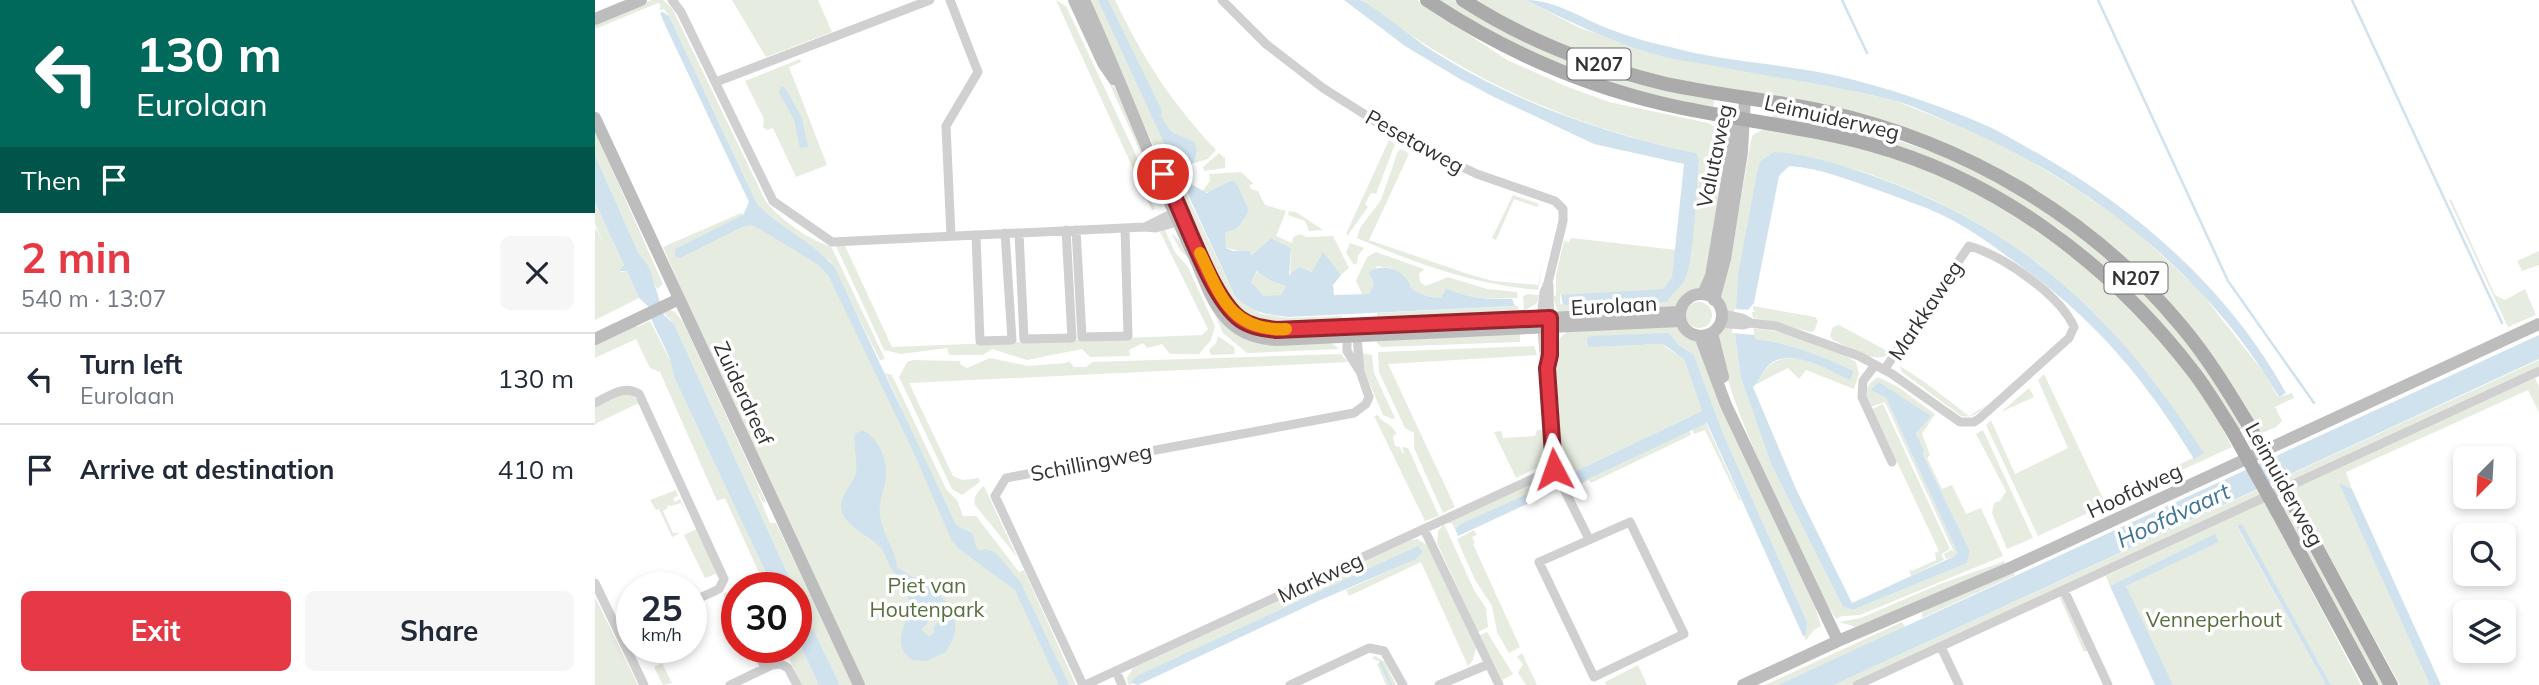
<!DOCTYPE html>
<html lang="en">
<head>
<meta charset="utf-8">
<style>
	:root { --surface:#fff; --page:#f6f6f7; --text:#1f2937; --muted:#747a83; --line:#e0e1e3; --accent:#e63946 }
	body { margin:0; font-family:Mulish,sans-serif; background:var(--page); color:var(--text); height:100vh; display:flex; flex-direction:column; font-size:26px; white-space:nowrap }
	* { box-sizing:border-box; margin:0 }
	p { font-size:23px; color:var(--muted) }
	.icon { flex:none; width:38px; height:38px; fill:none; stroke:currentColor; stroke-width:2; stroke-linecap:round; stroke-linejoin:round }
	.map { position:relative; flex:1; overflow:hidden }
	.panel { display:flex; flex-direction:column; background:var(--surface); width:595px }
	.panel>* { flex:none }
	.top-card { background:#00695c; color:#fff; overflow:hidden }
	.needle { width:46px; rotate:204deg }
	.controls { position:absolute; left:1858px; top:446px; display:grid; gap:14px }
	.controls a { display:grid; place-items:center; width:63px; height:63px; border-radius:10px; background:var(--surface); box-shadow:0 4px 10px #0003; font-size:35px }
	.speed { position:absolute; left:21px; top:572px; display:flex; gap:14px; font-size:35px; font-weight:700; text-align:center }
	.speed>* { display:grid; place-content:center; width:91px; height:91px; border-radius:50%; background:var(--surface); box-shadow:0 4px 10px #0003; line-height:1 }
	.speed small { font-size:18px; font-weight:400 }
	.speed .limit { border:10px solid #d22; background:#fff; color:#111 }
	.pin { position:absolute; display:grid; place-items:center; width:60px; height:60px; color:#fff; margin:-30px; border:4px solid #fff; border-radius:50%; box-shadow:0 2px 7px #0007 }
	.me { position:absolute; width:77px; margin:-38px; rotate:356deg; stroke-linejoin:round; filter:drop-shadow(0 0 5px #0008) }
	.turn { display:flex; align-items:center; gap:24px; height:147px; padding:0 21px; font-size:32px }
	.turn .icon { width:91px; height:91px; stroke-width:2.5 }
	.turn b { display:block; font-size:49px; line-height:60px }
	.then { display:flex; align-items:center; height:66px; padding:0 21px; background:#0003; gap:14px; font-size:26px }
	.round { display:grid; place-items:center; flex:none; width:74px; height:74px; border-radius:10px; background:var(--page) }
	.summary { display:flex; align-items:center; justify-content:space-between; height:119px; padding:0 21px }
	h1 { font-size:42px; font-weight:700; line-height:52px; color:var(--accent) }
	.cta { display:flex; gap:14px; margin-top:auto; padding:14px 21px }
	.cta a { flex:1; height:80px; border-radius:10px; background:var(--accent); color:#fff; font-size:28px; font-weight:700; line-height:80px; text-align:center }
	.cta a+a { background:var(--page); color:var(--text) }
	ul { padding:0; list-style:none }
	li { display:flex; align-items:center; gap:21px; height:91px; padding:0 21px; border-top:2px solid var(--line) }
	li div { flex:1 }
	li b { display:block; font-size:26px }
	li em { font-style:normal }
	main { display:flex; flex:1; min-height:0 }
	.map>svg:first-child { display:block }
</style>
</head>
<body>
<main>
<section class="panel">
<div class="top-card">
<div class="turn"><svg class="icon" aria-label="left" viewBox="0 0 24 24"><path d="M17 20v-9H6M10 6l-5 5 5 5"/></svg><div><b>130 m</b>Eurolaan</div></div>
<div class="then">Then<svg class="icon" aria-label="arrive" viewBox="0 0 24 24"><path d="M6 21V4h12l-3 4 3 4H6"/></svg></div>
</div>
<div class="summary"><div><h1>2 min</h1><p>540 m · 13:07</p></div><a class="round"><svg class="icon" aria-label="close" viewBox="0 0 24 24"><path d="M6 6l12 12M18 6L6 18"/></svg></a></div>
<ul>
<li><svg class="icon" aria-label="left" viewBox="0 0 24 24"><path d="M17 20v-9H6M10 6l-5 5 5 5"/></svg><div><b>Turn left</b><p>Eurolaan</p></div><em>130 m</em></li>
<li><svg class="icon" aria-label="arrive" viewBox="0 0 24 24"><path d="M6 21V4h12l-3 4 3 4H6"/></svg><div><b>Arrive at destination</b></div><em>410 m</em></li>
</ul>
<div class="cta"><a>Exit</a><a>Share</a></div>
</section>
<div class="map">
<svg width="1944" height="685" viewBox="0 0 1944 685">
	<rect width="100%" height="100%" fill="#fff"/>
	<path fill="#e6ecdf" d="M57,0H68L77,8L170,200C182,217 216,242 236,246L290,359L285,360L235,261L168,212L162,204L74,16L69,9L64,10L66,5L63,3L0,29V22Z
		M137,0H223L237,32L171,57Z
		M461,0L471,6L547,168L548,184L560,209L557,210Z
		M492,0H520C549,60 575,101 621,150L613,159L589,166L594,179L577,186Z
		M766,0H822L912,60L973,87L1014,102L1113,123L1129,132L1134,142L1113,276L1106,290L1074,310L966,313L962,309L958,297L961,295V275L969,241L974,242L976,238L1082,250L1078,278L1068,290L966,296L965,293V303L968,305L1072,300L1089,281L1095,257L1104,159L1101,153C970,125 873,80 766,0Z
		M840,0H861L912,30L1120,97L1118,107C1097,103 1076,100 1055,95C979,75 906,41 840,0Z
		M877,0H931L983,27L1059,54L1254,90L1301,101L1390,137L1425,155L1481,189L1535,226L1604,290L1670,374L1683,397L1697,393L1699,398L1680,407L1687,421L1681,427L1667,433L1600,334L1527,257L1346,142L1074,79L1009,62L938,32Z
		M205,59L206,62L194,67L232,165L201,177L178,128L172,130L168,127L169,119L150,81Z
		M507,67L521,90L567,191L559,195L554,184L553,169Z
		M1177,111C1253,124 1326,144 1396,176C1428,190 1457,213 1484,236C1503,251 1524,266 1541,283C1584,325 1619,376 1650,427L1644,430L1485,249L1463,228L1399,189L1233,128L1177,117Z
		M1169,129H1180C1223,139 1267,147 1309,162C1436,207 1579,324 1637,447L1443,536L1391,425L1396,420L1420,474L1473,448L1443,380L1449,374L1509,501L1608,453C1524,319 1429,229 1277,175C1246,164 1211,159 1179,152L1141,311L1161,312L1158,310V306L1220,317L1223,321L1219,331L1216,332L1135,312L1130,308L1124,295L1141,227L1156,140L1158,135Z
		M0,131L68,284L62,289L53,272L54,267L43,252L0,155Z
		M794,140L800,144L781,194L776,193L770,204L773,207L753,235L751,234Z
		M807,149L814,154L774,240L873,274L898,281L943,285L948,263L943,290C881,285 819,263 762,238L765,228L786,200L803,151Z
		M624,153L630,158V168L609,171L608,167Z
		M646,172L659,184L654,185L656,189L663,191L670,205L691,211L681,236L697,243L698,237L705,234L712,237L738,236L754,268L746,275L728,253L718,272L705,267L695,276L696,248L676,238L655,255L630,247V232C644,232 648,221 654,210L642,184L635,181L616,192H607L615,181L614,174Z
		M587,185L640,296L666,314L694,318L747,316L749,321L675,326L658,321L635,303L620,278L580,192Z
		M918,195L944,204L942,207L919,199L901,240L897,238Z
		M1856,199L1900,295L1910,300L1930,289L1941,315L1913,327L1854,200Z
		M0,202L29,265L25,272L32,271L44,298L0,320V227L8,243L0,224Z
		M694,211L701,212L728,230L714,231L710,221L693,215Z
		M146,213L148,215L144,218L80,249L158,218L225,266L233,275L307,409L290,373L297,375L351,489L362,500L368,516H381L424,572L429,570L481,685H268L113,351L68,247Z
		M570,230L580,252L593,267L620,326L616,340L604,354H575L567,344L552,348L548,343L534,350L535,356L495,357L487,349L432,360L397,349L388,355H354L352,348L306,354L289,350L241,246H250L297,347L607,335L613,329L565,232Z
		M576,233C609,257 607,308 640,331C672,354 723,328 744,349L652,353L628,333L598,263L585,250Z
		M755,243L769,248L763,256L762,263L759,265L751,253Z
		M1944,251V265L1927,271L1922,261Z
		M781,252L829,269L824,274L825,282L831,286L853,277L892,289L922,292L923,298C896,299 875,300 851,288L846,298L827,295L816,288L813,281L796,268L782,266L777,280L780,284L774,294H767L761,281L772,257Z
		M663,271L676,281L691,286L686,296H669L656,282Z
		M932,294L944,295L942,303L929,311L928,296Z
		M1091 315a13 13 0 1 1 26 0a13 13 0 1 1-26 0Z
		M923,306L924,313L782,323V313Z
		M75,310L80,312L88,322L171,502H168L161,489L175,523H181L259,685H245L201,594V588H199L79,324L68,312Z
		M55,321L78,366L79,377L178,588H171L130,498L122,501L65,372L55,368L41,339L0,358V343L41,324L42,327Z
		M1076,324L1105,344L1217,597L1226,626L1219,630L1211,640L1209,636L1211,635L1212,622L1127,431L1099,355L1084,345L1074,333L1047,345L1066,344L1089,359L1107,411L975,474L972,470H970C964,448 950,347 969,334C988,323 1052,325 1076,324Z
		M1244,325L1296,353C1280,366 1255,347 1238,340L1235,336L1238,327Z
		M1140,327C1179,328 1229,339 1261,362L1264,374L1259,389L1211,370L1204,379L1193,368L1158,386C1166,381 1167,371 1175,365C1197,347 1233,370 1255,379L1259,371C1228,356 1194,343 1160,339L1158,335L1140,333L1146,378L1176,464L1248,607L1258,610L1372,563L1375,551L1328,455L1329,450L1321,432L1335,416L1277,391L1291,398L1362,552L1360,556L1351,559L1349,554L1356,550L1359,552L1290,402L1276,407L1270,392L1275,383L1283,377L1303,387L1340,414L1327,434L1335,455L1332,458L1347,489L1357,485L1371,514L1386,508L1408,556L1265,615L1247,616L1241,619C1221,588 1207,553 1191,519C1163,459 1134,400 1122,335L1128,328Z
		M925,331V342L786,347L781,342L795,338Z
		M623,336L639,347L640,354L616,355L614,350L621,343Z
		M939,346L942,355L793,364L860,507L848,513L819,448V433L810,428L784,372L783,352Z
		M766,353L777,355L779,373L800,418L797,419L788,415L771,375Z
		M746,354L753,362L314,383L358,476L367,480L384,478L385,482L367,495L357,489L304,377L312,362L318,360L366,361L365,364L372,368L395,358L433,366L471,363L474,361L479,367H491L497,362Z
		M1944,360V366L1694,481L1692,476Z
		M1305,366L1331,383L1374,416L1394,404C1384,412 1379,418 1366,416L1307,372Z
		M1940,378L1944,387V412L1933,390L1751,472L1757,489L1745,484L1835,685H1805L1697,488Z
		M1434,388L1439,397L1406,412Z
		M36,393L44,403L0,424V408L28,394Z
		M1288,404L1355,549L1346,554L1349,560L1316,576L1314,570L1317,571L1341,560L1340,553L1344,551L1277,409Z
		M783,415C788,425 796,421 802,435L800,434L798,437L800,446L805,447L807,453H809L807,447L813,448L844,516L830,521L779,416Z
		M1111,423L1146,500H1144L1110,430L1099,434L1097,429Z
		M942,430H950C952,468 955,461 921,478L899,432L906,431L908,438L940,436Z
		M1094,430L1096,435L996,483L994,480L981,487L980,485Z
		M1388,430L1438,538L1412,549L1397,513L1399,503L1405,501L1411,491L1381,434Z
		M939,481L941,483L955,482L961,487L957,490L952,486L945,489L865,524L860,529L857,523L854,524L853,521Z
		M389,486L422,557L380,505C378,497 383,491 389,486Z
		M81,490L83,496L78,498L80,502L85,499L95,519L86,503L76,506L72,505L73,508L68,511L78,533H85L77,537L64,509L61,510L55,500Z
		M1662,490L1665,495L1255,685H1239Z
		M1668,501L1676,514L1766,685H1736L1647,525L1642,527L1731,685H1578L1530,586L1623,542L1620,535L1515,586L1511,576Z
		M1692,506L1791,685H1781L1687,508Z
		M849,524L879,590L891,608L893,627L883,632L842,543L843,531Z
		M102,529L123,573L110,578L89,535Z
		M879,530L882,535L877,537L880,543L878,544L925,647L914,653L902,632L897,606L880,580L862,539Z
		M822,539L832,545L881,647L878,660L873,666L826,562L754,596L751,590L821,559L538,679L536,685L533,684L532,678L538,668L815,540Z
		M1410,561L1408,567L1261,627L1244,622L1266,618L1345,584Z
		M1417,571L1420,575L1327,618V612Z
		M136,590L142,602V624L128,594Z
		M1466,595L1472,600L1494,649L1489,652L1464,596Z
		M0,597L43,685H0Z
		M1307,622L1311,628L1183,685H1170Z
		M892,632L918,674L907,680L885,635Z
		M201,637L224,685H206L191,651L201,648Z
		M927,653L942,685H931L923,673L928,664L922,657Z
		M780,656L790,662L801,685H791L782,664L785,662L777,658Z
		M67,663L77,683L68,685L59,667Z
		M1043,665L1052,685H1011L1010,682L1014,680Z"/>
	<path fill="#cfe2ee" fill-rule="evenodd" d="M503,0H513L567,111L566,116C569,120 572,127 576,131C588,142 610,134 598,163L589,167L596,184L612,193L635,181H639L642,184L654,210C648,221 644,232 630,232L631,248L638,251H655L656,255L676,238L696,248L694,275L705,267L717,272L728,252L746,275L738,285L739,295L774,294L779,284L774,272C787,263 804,268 813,281C819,289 811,284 819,290C827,296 837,297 846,298L851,288C874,299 892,299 917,299L920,306L693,317C668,314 659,313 640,296ZM662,271L676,281L691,286L686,295L669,296L656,282Z
		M749,0C754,0 760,0 765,0C773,2 819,38 830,46C913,100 1005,133 1101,153L1104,159C1102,183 1099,264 1089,281C1085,288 1076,294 1072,302L968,305L966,295L1068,289L1077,278L1089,164L999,144L899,97L865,79L810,46Z
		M931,0C963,0 990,21 1020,31C1042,40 1068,45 1091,51C1148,64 1207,65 1263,81C1309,93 1354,109 1397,128C1413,136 1428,146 1444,154C1544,211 1635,291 1691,393L1684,397C1611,272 1488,177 1356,123C1337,115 1317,105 1297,100C1237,85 1175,77 1115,65C1096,62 1076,59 1058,54C1013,40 972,21 931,0Z
		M68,12L74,16L162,204C185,229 219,242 240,268L361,525L377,533L382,549L386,551L390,549L401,553L426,583L474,685H464L420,590L364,549L356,539L318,451L233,275L222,264L165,229L156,225L147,227L85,258L80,256V249L148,215L154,202L71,27L65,13Z
		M186,87H189L192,91L207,118L213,147L205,148L199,119L184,93Z
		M1179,152C1220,155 1263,170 1302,185C1443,241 1528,327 1609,453L1599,459C1547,374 1495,314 1413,257C1392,241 1370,226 1345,214C1328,206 1309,200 1291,193C1260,182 1226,168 1194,166L1184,176L1159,303L1153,310L1160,339C1194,343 1228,356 1259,371L1255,380C1233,370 1197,347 1175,364C1167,371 1166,380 1158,387L1201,489L1257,603L1360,556L1362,552L1291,398L1276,390L1281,384L1285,383L1336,416L1321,433L1329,450L1328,455L1375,551L1372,563L1258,610L1248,607L1176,464L1146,378L1140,334L1143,275L1163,168L1166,161Z
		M0,155L43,252L54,267L69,315L79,324L199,588H178L79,377C77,351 57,331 53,306L44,298L32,271H24L29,265L0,202Z
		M1074,333L1084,345L1099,355L1127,431L1212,622L1211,635L1208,636L1112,423L980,485L975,474L1107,411L1089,359C1080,354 1075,347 1066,344L993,347L992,338L997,336Z
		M1944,335V359L1239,685H1183Z
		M267,430C283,437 293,459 291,477C290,490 283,500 285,515C287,534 300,548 302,567C324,583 364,596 360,631C359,639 354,646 351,652L332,661L317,660C292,643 318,619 313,596C310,584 303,578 296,568C291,560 291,552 283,545C272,534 247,525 246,507C245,496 258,484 261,472C263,459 258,447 260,434ZM334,605L341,610L344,621L339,627V633L334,636L326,630L333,622L328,617V610Z
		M1744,483L1757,489L1846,685H1835Z
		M951,486L956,488L958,492L863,536L860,529L865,524Z
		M1647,524L1736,685H1731L1642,526Z
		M1620,534L1624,542L1531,586L1578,685H1560L1515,586Z
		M823,546L828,552L821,559L723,601L543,685L536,683L538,679L544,675Z
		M201,594L245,685H224L201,637Z"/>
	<path fill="#fff" d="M1139,309L1157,310L1159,335L1137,333Z"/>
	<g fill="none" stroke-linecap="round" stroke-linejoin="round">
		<path stroke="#cfe2ee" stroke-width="2.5" d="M1247,0L1272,53
			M1503,0L1633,281L1719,403
			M1757,0L1907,323
			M786,663L796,685"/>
		<path stroke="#d0d0d0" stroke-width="9" d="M77,0L86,12L178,201L237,242L550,227L561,228L582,222L587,213
			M355,0L383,72L351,126L356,236
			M627,0L671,44L728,88L810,140L882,174L960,201L968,209V221L953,283L949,292L946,318L959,469L994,539
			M121,82L335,0
			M550,227L578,213H584
			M481,230L487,337L533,336L530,228
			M424,233L429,339L477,338L471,230
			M381,235L385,341L417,340L410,233
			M1127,314L1147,318L1156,323L1181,326L1264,356L1297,374L1365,422H1379L1385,418L1474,338L1479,327C1465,295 1407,255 1374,246L1289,370
			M1125,323L1147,325L1156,323
			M752,332V351L764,370
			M1280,365L1268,381L1267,397L1297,462
			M952,368L955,355L954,285
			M0,403C15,396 29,384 44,394L129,579L124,589L96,602
			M1035,522L1089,634L999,677L944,562Z
			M829,529L904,685
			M0,583L49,685
			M1469,590L1513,685
			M1346,647L1364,685
			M160,648L170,668
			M521,671L527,685
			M135,685L177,665L186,664L193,668L202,685
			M488,685L400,496L411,478L759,413L771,404L774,397L765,371L762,336L759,333
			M490,685L959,469
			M695,685L774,648L789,651L808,685
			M844,685L894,664
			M1262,685L1944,371"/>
		<path stroke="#bdbdbd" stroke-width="12" d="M479,0L508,63L519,79
			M489,0C527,83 558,168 596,250C607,272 614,299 630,317C643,333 662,339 682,340L1085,321
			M0,19L46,0
			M0,118L264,685
			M624,293C637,317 655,327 682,330L1085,312
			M1108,294L1116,276L1142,121
			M1085 315a21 21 0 1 1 42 0a21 21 0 1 1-42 0Z
			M1119,300L1130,259L1147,152L1150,98
			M1117,333L1128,377
			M1105,336L1131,405L1243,641
			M0,339L84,299
			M1148,685L1243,641L1417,567L1944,324"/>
		<path stroke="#ababab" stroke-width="14" d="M832,0C904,48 984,84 1069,104C1138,120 1209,126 1277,145C1404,180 1517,266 1597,370C1612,389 1625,411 1638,432
			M868,0C928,39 997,66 1067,83C1120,95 1175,100 1228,111C1369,142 1496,216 1588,328C1613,358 1633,391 1653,424
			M1698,504L1796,685
			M1682,511L1776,685"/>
		<path stroke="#ababab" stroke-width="14" d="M1653,424L1698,504
			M1638,432L1682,511"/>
	</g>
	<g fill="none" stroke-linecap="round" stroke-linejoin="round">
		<defs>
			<path id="route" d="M568,174C589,211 614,296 645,319C656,327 668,328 681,330L955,318V355L952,368L959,469"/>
		</defs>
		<use href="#route" stroke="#96252e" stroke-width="18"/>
		<use href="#route" stroke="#e63946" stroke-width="12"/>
		<path stroke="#f59e0b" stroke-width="12" d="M605,253C625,295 636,332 691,329"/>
	</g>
	<g text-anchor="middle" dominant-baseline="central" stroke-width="7" stroke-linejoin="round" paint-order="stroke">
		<g fill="#fff" stroke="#707070" stroke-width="2">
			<rect x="972.5" y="48.5" width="63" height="31" rx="5"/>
			<rect x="1509.5" y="262.5" width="63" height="31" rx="5"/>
		</g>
		<g font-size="19" font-weight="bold" fill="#333">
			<text x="1004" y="64">N207</text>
			<text x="1541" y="278">N207</text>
		</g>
		<g font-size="21" fill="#333" stroke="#fff">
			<text transform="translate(1237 117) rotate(13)">Leimuiderweg</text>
			<text transform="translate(820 141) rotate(29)">Pesetaweg</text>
			<text transform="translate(1119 156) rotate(-78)">Valutaweg</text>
			<text transform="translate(1019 305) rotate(-3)">Eurolaan</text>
			<text transform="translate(1330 310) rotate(-56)">Markkaweg</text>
			<text transform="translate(149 393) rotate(65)">Zuiderdreef</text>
			<text transform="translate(496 462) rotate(-11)">Schillingweg</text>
			<text transform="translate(1690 484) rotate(61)">Leimuiderweg</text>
			<text transform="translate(1539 490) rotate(-25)">Hoofdweg</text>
			<text transform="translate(725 577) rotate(-25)">Markweg</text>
		</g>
		<g font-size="21" fill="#56703f" stroke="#fff">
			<text x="332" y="585">Piet van<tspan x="332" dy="24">Houtenpark</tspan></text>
			<text x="1619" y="619">Venneperhout</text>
		</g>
		<g font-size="23" font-style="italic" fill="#3f7597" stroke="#fff">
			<text transform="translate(1578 515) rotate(-25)">Hoofdvaart</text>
		</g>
	</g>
</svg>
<div class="controls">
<a><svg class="needle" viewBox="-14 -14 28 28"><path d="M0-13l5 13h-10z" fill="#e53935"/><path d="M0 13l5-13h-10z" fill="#747a83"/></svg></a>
<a><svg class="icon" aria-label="search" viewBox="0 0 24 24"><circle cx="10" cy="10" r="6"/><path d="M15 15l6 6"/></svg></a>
<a><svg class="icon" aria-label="layers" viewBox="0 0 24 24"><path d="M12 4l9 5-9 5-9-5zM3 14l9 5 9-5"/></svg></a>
</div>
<div class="speed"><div>25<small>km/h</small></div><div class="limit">30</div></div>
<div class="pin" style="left:568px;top:174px;background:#d93025"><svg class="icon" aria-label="arrive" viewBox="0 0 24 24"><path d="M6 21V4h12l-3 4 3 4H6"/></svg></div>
<svg class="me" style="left:959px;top:469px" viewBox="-20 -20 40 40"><path d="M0-17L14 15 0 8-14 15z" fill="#e63946" stroke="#fff" stroke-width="4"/></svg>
</div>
</main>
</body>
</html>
